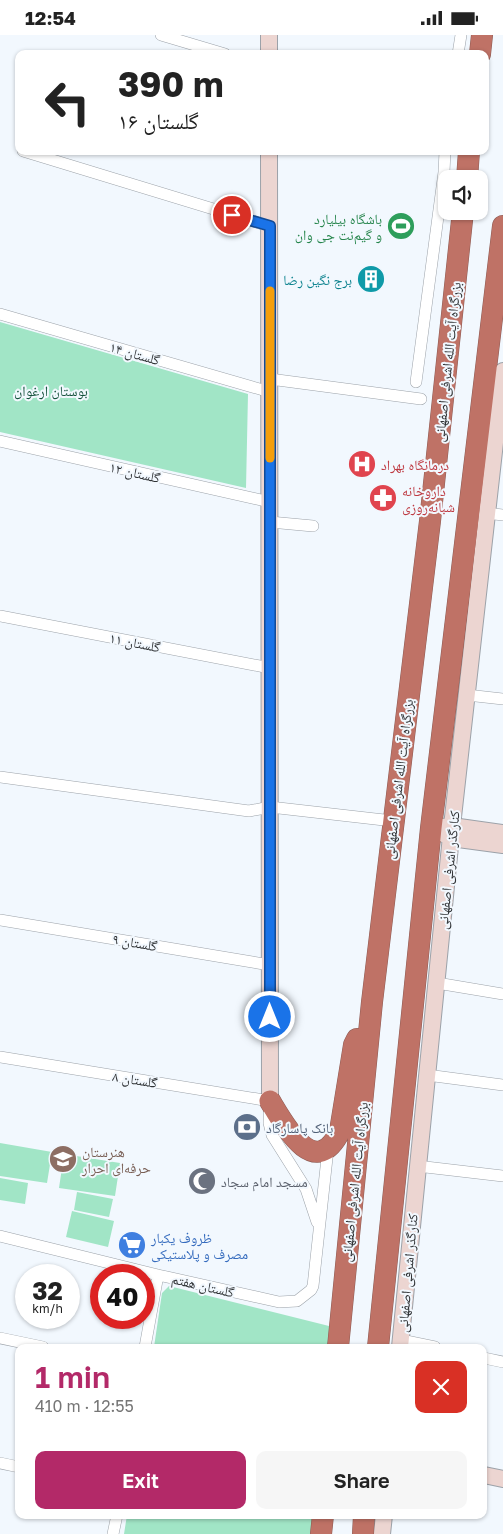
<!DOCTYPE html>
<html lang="en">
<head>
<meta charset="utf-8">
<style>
	:root { --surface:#fff; --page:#f6f6f6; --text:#222; --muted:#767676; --accent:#b32968 }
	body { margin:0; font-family:"Golos Text","Noto Naskh Arabic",sans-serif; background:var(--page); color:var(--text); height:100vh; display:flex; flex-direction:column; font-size:19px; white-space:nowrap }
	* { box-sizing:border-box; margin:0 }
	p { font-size:16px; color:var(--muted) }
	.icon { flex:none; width:28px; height:28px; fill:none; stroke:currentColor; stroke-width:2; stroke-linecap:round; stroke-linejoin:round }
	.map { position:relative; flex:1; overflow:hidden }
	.sheet { position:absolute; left:15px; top:1309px; width:472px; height:175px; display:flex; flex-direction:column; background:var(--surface); border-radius:10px; box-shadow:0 1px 4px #0004 }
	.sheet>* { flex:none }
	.guide { position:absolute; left:15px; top:15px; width:474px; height:105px; border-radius:10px; box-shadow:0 1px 4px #0004; background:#fff; color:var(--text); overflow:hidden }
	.buttons { position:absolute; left:438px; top:135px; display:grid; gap:10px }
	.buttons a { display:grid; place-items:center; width:50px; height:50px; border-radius:10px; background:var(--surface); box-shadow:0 1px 4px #0004; font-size:25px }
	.speed { position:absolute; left:15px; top:1229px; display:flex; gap:10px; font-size:25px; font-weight:700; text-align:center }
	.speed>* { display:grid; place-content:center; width:65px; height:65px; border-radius:50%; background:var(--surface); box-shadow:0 1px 4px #0004; line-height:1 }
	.speed small { font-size:12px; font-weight:400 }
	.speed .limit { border:8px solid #d22; background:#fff; color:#111 }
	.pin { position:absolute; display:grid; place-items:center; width:42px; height:42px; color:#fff; margin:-21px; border:2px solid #fff; border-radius:50%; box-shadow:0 1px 5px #0007 }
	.me { position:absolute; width:55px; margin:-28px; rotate:0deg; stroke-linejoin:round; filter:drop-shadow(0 0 4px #0008) }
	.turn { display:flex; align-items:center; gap:18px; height:105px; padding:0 20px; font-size:22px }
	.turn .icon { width:65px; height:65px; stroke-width:2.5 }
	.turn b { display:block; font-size:35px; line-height:42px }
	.round { display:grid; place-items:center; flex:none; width:52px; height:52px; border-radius:10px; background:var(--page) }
	.overview { display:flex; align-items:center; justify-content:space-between; height:85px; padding:0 20px }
	h1 { font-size:30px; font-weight:600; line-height:38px; color:var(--accent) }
	.primary-button { display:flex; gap:10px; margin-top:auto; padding:10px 20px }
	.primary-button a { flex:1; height:58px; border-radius:10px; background:var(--accent); color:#fff; font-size:20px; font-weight:600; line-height:58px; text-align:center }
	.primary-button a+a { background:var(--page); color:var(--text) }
	.status { display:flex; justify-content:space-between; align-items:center; height:35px; padding:0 25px; background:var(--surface); direction:ltr }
	.status svg { height:14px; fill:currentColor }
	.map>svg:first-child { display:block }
</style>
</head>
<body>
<div class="status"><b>12:54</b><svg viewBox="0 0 49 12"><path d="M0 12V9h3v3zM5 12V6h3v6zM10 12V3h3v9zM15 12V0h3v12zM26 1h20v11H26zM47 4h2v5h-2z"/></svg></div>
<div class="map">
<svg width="503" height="1499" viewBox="0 0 503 1499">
	<rect width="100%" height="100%" fill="#f2f8fe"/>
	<path fill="#a1e5c6" d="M0,287L248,359L246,453L0,397Z
		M0,1108L52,1117L47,1148L0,1141Z
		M64,1119L120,1128L115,1161L59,1153Z
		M0,1143L28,1148L25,1169L0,1165Z
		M77,1157L113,1164L109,1182L74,1175Z
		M72,1176L114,1186L108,1212L66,1202Z
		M169,1251L333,1292L331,1312H154L162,1258Z
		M127,1480H314L313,1499H124Z"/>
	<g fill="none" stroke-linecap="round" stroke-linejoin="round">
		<defs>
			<path id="street" d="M161,0L225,19
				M458,19L461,0
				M23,116L269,191
				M0,279L270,357
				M270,344L421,364
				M416,347L444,137L445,116
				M0,406L270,467
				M486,478L503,480
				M270,487L313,491
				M0,581L270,633
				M467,660L503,664
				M0,742L249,776L270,772L393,786
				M0,885L270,930
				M437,948L503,959
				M0,1022L270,1066L269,1088L272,1100L306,1154L317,1187
				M427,1040L503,1050
				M417,1131L503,1141
				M0,1201L158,1240L279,1267L297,1266L311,1255L313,1251L328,1114
				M0,1303L43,1312
				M401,1305L435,1312
				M145,1312L158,1240
				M484,1323L503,1327
				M0,1428L19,1432
				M113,1499L117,1480"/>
			<path id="secondary" d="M269,0V19
				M269,116L270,1066
				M441,792L452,791L503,798
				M442,798L451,803L503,810
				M400,1312L452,791L503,336
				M484,1440L503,1444
				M382,1499L384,1480"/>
			<path id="highway" d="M480,19L482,0
				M467,144L469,116
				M270,1066C285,1091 315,1147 340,1096L354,1010L357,1004
				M338,1312L372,967L430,486L463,176
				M378,1312L431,793L503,191
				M321,1499L323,1480
				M363,1499L364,1480"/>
		</defs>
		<use href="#street" stroke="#9ca2a9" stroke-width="12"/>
		<use href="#secondary" stroke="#9ca2a9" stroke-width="18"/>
		<use href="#highway" stroke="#8d5c55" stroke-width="22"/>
		<use href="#street" stroke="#fff" stroke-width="11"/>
		<use href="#secondary" stroke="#ecd5d1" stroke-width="16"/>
		<use href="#highway" stroke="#bf7266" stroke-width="21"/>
	</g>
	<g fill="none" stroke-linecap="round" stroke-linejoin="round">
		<defs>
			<path id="route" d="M232,180L270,191V982"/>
		</defs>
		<use href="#route" stroke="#114b97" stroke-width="12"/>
		<use href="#route" stroke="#1a73e8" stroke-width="9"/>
		<path stroke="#f59e0b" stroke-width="9" d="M270,256V423"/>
	</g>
	<defs>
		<symbol id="stadium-disc" viewBox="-11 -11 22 22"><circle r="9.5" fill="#2e9e5b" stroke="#f2f8fe"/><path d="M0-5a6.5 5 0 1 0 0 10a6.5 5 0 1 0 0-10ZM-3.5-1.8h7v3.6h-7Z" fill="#fff"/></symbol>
		<symbol id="building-disc" viewBox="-11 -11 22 22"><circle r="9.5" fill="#0f9aa8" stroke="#f2f8fe"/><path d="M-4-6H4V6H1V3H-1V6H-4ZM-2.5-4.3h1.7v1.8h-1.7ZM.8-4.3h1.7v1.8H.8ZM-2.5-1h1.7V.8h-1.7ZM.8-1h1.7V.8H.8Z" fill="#fff"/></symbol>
		<symbol id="hospital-disc" viewBox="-11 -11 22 22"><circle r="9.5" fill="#e0444e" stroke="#f2f8fe"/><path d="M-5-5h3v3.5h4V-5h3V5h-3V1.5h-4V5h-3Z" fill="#fff"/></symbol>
		<symbol id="pharmacy-disc" viewBox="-11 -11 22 22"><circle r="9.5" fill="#e0444e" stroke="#f2f8fe"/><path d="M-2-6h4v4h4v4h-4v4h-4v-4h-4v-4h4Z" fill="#fff"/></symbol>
		<symbol id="bank-disc" viewBox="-11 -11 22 22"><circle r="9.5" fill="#5c6f8a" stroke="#f2f8fe"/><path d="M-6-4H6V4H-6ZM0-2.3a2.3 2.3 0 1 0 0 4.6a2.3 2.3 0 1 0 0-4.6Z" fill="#fff"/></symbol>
		<symbol id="school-disc" viewBox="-11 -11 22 22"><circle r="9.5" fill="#8d6e63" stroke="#f2f8fe"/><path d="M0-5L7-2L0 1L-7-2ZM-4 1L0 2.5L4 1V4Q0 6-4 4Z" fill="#fff"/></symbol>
		<symbol id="mosque-disc" viewBox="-11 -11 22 22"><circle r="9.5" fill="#6b7280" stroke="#f2f8fe"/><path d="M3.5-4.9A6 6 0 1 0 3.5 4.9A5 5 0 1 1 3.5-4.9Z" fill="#fff"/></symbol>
		<symbol id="supermarket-disc" viewBox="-11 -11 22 22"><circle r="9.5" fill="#3f7fe0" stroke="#f2f8fe"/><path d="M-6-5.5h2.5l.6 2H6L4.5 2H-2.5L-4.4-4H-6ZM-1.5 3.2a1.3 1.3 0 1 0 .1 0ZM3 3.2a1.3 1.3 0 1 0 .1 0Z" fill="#fff"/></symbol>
	</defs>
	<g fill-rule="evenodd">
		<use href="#stadium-disc" x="385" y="175" width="32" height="32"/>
		<use href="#building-disc" x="355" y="228" width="32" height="32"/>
		<use href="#hospital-disc" x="346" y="413" width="32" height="32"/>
		<use href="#pharmacy-disc" x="367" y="447" width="32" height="32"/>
		<use href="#bank-disc" x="231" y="1076" width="32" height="32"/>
		<use href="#school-disc" x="47" y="1108" width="32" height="32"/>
		<use href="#mosque-disc" x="186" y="1130" width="32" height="32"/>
		<use href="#supermarket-disc" x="116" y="1194" width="32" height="32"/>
	</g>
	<g text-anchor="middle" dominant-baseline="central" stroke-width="4" stroke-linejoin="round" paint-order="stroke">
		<g font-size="14" fill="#27864d" stroke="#f2f8fe" text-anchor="end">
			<text x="382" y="183">باشگاه بیلیارد<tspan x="382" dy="16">و گیم‌نت جی وان</tspan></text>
		</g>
		<g font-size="14" fill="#0d838f" stroke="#f2f8fe" text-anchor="end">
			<text x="352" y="244">برج نگین رضا</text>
		</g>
		<g font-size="14" fill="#303336" stroke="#f2f8fe">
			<text transform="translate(135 318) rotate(16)">گلستان ۱۴</text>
			<text transform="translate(447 327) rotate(-84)">بزرگراه آیت الله اشرفی اصفهانی</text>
			<text transform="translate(135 437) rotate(13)">گلستان ۱۲</text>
			<text transform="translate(135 607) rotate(11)">گلستان ۱۱</text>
			<text transform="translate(398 744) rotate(-83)">بزرگراه آیت الله اشرفی اصفهانی</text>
			<text transform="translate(448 835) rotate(-84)">کنارگذر اشرفی اصفهانی</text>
			<text transform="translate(135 907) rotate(10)">گلستان ۹</text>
			<text transform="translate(135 1044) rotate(9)">گلستان ٨</text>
			<text transform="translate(354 1147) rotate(-84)">بزرگراه آیت الله اشرفی اصفهانی</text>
			<text transform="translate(407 1238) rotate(-85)">کنارگذر اشرفی اصفهانی</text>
			<text transform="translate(203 1250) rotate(13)">گلستان هفتم</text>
		</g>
		<g font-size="14" fill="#13513b" stroke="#f2f8fe">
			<text x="51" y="355">بوستان ارغوان</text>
		</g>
		<g font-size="14" fill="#be3a42" stroke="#f2f8fe" text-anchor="start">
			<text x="381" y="429">درمانگاه بهراد</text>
			<text x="402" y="455">داروخانه<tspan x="402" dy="16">شبانه‌روزی</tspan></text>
		</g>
		<g font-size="14" fill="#4e5e75" stroke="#f2f8fe" text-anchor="start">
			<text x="266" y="1092">بانک پاسارگاد</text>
		</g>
		<g font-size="14" fill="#785e54" stroke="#f2f8fe" text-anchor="start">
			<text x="82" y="1116">هنرستان<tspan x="82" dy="16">حرفه‌ای احرار</tspan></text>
		</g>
		<g font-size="14" fill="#5b616d" stroke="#f2f8fe" text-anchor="start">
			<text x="221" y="1146">مسجد امام سجاد</text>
		</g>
		<g font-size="14" fill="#366cbe" stroke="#f2f8fe" text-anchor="start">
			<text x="151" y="1202">ظروف یکبار<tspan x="151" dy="16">مصرف و پلاستیکی</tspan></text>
		</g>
	</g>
</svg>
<div class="buttons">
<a><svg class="icon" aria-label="sound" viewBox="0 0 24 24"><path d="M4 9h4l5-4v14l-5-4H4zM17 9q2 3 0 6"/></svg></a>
</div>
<div class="speed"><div>32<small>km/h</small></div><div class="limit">40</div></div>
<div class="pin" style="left:232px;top:180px;background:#d93025"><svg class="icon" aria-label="arrive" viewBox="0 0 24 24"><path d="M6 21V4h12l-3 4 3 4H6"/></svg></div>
<svg class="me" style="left:270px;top:982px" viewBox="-20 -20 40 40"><circle r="17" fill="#1a73e8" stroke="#fff" stroke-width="3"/><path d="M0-11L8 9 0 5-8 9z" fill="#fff"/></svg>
<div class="guide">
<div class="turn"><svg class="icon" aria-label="left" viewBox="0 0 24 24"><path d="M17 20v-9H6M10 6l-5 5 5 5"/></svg><div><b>390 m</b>گلستان ۱۶</div></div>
</div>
<section class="sheet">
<div class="overview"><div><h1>1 min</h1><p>410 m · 12:55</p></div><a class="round" style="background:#d93025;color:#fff"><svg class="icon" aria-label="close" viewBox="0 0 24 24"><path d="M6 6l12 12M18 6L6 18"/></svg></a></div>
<div class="primary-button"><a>Exit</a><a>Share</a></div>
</section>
</div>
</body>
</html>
